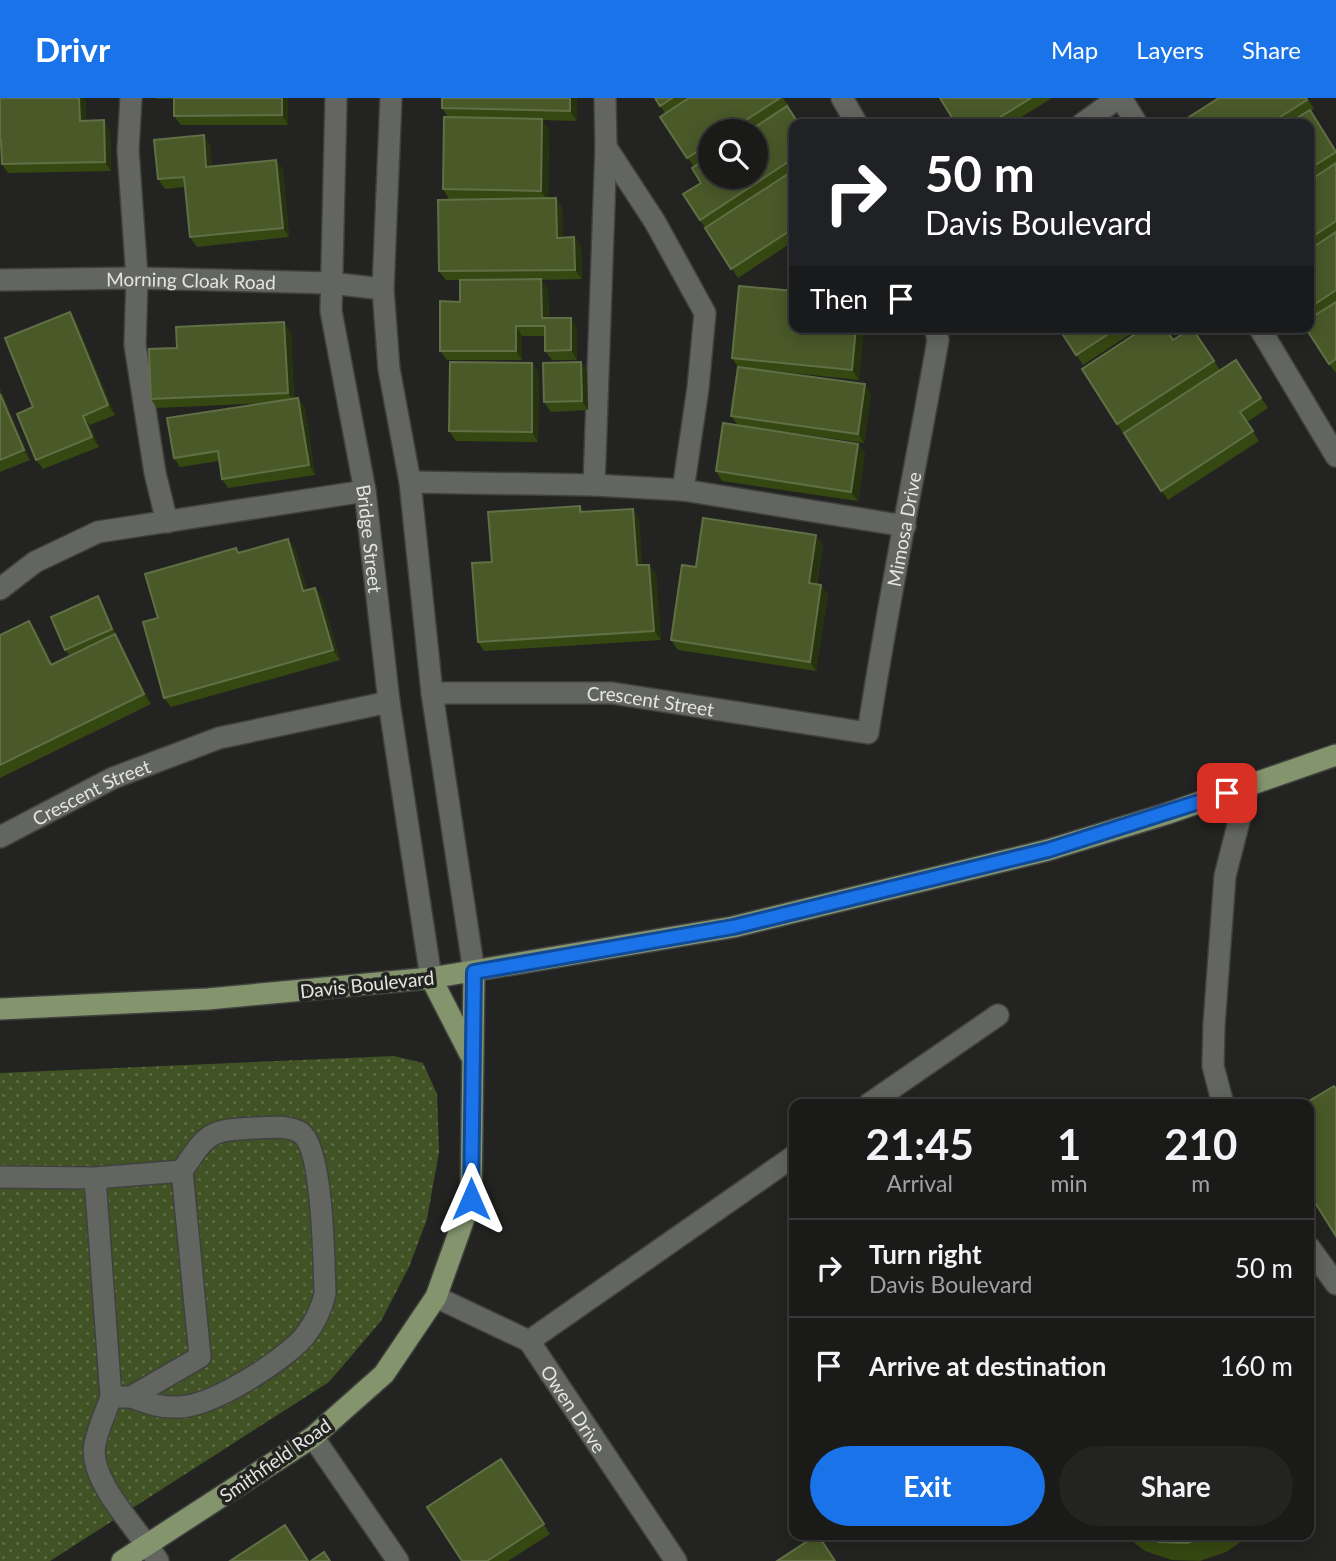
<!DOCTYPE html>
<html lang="en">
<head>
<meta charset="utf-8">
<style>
	:root { --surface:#1a1b19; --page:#232422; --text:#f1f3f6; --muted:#9fa1a2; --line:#383938; --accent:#1a73e8 }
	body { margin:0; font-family:Lato,sans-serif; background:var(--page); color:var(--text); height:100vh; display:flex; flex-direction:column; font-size:26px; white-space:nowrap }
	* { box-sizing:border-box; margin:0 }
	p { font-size:23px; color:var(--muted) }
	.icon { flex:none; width:38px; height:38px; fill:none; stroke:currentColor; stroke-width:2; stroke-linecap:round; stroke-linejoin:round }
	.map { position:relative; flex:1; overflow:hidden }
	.side { position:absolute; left:789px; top:1001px; width:525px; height:441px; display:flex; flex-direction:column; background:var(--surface); border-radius:14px; box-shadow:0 4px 18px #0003,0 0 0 2px var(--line) }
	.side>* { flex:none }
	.top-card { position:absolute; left:789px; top:21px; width:525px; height:214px; border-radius:14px; box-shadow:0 4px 18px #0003,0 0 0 2px var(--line); background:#202124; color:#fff; overflow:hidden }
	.controls { position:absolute; left:698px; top:21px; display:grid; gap:14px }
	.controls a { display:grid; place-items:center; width:70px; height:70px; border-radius:50%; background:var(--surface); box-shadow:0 4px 18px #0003,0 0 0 2px var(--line); font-size:35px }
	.pin { position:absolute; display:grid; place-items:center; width:60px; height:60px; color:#fff; margin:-30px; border-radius:14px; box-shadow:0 4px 10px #0006 }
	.me { position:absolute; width:77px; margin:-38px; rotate:0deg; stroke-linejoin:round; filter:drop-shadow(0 0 5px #0008) }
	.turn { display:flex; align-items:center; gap:24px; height:147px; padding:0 21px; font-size:32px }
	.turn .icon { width:91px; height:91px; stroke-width:2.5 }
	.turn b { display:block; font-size:49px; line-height:60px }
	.then { display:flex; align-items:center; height:66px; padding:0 21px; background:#0003; gap:14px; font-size:26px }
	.eta { display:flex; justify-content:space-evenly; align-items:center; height:119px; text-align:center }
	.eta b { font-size:42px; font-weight:700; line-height:49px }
	.action { display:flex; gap:14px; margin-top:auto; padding:14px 21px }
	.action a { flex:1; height:80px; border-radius:42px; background:var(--accent); color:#fff; font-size:28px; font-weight:700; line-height:80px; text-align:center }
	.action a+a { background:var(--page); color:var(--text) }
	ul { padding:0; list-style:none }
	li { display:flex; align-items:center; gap:21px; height:98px; padding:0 21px; border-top:2px solid var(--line) }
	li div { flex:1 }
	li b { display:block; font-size:26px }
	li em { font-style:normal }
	header { display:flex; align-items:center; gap:42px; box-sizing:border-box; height:98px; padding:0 35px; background:var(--accent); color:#fff }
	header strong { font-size:33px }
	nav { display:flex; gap:38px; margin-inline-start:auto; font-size:24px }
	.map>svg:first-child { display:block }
</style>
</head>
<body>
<header>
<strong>Drivr</strong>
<nav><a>Map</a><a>Layers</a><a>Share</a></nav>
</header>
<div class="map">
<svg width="1336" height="1463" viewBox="0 0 1336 1463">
	<defs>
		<pattern id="grass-dots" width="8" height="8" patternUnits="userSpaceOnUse" patternTransform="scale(1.75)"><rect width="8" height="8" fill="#415325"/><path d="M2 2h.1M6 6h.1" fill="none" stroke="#5c6c44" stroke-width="1.8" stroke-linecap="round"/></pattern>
	</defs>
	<rect width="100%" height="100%" fill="#232421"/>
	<path fill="url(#grass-dots)" d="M394,958L423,965L437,996L439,1054L427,1121L409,1169L381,1223L329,1284L50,1463H0V975Z"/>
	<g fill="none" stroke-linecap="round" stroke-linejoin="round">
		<defs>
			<g id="minor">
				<path d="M131,0L128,52L137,180L135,247L155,375L167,424"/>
				<path id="s1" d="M336,0L331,213L365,393L389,604L431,880"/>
				<path d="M391,0L383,191L389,271L410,384L432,595L474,874"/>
				<path d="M842,0L857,26"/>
				<path d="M1121,0L1137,26"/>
				<path d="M1082,26L1118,0"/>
				<path d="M606,49L655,124L705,215L698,290L683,392"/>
				<path id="s2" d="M0,182L137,180L330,185L383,191"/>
				<path d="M1259,229L1336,358"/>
				<path d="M410,384L594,387L683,392L905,428"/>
				<path d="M594,387L606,49L605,0"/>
				<path d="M0,491L35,464L98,434L365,393"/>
				<path id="s3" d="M432,595H612L868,635C888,503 915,373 938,242L935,229"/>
				<path id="s4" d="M0,739L113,680L219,640L389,604"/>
				<path d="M869,1006L998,917"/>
				<path d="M1223,1006L1213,968L1214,927L1225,778L1248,688"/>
				<path d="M0,1079L95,1080L182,1073L200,1259L131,1299H111L95,1080"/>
				<path d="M1309,1149L1336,1186"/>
				<path id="s5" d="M436,1199L529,1243L676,1463"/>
				<path d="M529,1243L794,1058"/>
				<path d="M111,1299C106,1314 98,1330 95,1346C87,1382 139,1432 158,1463"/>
				<path d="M131,1299C147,1305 160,1310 178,1309C211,1309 282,1264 304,1239C315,1225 321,1213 325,1196C324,1165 323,1051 301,1035C287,1026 270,1030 254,1030C208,1032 207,1036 182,1073"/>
				<path d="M313,1339L398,1463"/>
			</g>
			<path id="major" d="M431,880L470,956
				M0,911L208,901L431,880L733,829L1048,752L1166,716L1336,657
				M122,1463L313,1339L384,1276L436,1199L471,1101L474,874"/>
		</defs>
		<use href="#minor" stroke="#40413f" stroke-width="24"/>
		<use href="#major" stroke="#40413f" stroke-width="24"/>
		<use href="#minor" stroke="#636561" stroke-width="21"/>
		<use href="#major" stroke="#84956e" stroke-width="21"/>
	</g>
	<path fill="#364812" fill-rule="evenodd" d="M0,0H83L86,3V22L110,32L111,73L8,75L2,66L1,52H0Z
		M155,0H288V27H181L174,18V1H156Z
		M442,0H577V23L542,22L549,31L548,101L556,100L562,110L563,139H574L581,148L582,181L541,182L548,191L549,220L577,229V262H552L545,253V238H522V262H447L440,253L460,204V182H446L439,173L487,102L449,101L443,91L448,19L442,10Z
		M655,0H783L789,8L787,9L794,26V143L738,180L683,96L701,85L694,69L660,19L665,15ZM710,33H756L710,79Z
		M940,0H1052L1010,26H956Z
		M1307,0L1314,11L1311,13L1336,52V275L1329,266L1309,229V26H1178Z
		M210,47L212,69L276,62L283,72L289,139L197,149L190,139L185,89L165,91L158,81Z
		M76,223L115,317L90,327L99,349L43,371L36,362L33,309Z
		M864,229L859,282L756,271L871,296L864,345L738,327L731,318L738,269L732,260Z
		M1058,229H1141L1083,267Z
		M1192,230L1220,272L1236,262L1268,310L1247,324L1259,343L1168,402L1117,326L1173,242Z
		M291,234L294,301L298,300L305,310L315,377L228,390L222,381L219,363L180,369L174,360L267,305L157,310L151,301L177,250Z
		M581,264L587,273L588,312L551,314L544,304Z
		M532,265L539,275L538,344L456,343L449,333Z
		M0,290L30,362L0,374Z
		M865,355L858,403L722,383L716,373Z
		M580,408L584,414L633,411L639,421L642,467H649L656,476L661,542L484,553L478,544L492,464Z
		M823,447L817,486L828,496L816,573L678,552L671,542L696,469Z
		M295,450L307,492L322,499L340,562L171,609L164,600L158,520L239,455Z
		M101,503L116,536L115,537L121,546L151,606L0,680V537L29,523L36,532L52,566L99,544L69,557L65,552Z
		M501,1361L550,1436L508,1463H462Z
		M1124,1437H1251L1226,1454L1200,1463L1172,1462L1145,1453Z"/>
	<path fill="#27320e" d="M79,0H83L86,3V32L80,23Z
		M282,0H288V27L282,17Z
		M570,0H577V23L570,13Z
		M542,21L549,31L548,103L541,93Z
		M104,22L110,32L111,73L105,64Z
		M204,37L210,47L213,79L206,69Z
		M276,62L283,72L289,139L283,130Z
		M556,100L562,110L564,149L557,140Z
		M574,139L581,148L582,181L575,172Z
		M541,181L548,191L549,229L542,220Z
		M70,214L76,223L115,317L108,307Z
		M571,220L577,229V262L571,252Z
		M284,224L291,234L294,304L288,295Z
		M516,228L522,238V262L516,253Z
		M856,229H864L859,282L852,272Z
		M581,264L587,273L588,312L582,303Z
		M532,265L539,275L538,344L532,334Z
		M865,286L871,296L864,345L858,336Z
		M0,290L30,362L24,352L0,296Z
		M298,300L305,310L315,377L309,367Z
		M83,318L90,327L99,349L92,339Z
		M858,346L865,355L858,403L851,394Z
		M633,411L639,421L643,477L637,467Z
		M816,437L823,447L815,494L809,485Z
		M288,441L295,450L310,502L303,493Z
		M649,467L656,476L661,542L654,533Z
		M821,487L828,496L816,573L810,564Z
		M315,490L322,499L340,562L333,552Z
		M98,498L101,503L116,536L112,531Z
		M29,523L36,532L57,576L51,567Z
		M115,536L121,546L151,606L144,596Z"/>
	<path fill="#495928" stroke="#616f46" stroke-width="2" d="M0,0H79L80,23L104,22L105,64L2,66L1,42H0Z
		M174,0H282V17L174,18Z
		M442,0H570V13L442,10Z
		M655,0H672L660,8Z
		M689,0H780L729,33H710V45L687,60L660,19Z
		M940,0H1031L989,26H956Z
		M1219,0H1306L1307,2L1269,26H1178Z
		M787,8L799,26H794V60L700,122L683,96L701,85L692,70L710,58V79H756V33H749Z
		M1310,12L1336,54L1309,71V26H1287Z
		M444,19L542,21L541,93L443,91Z
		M204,37L206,69L276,62L283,130L190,139L184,79L158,81L154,42Z
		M1336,65V123L1309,141V83Z
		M794,72V130L731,171L705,130Z
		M556,100L557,140L574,139L575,172L439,173L438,102Z
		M1336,134V192L1309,210V152Z
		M541,181L542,220H571V252L545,253V228H516V253H440V203L460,204V182Z
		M739,188L794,193V229H856L852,272L732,260Z
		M1336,204V261L1329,266L1305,229H1309V221Z
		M70,214L108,307L83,318L92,339L36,362L17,316L33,309L5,240Z
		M284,224L288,295L151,301L149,251L177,250L176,229Z
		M1058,229H1119L1076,257Z
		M1146,229H1164L1173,242L1192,230L1214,263L1117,326L1082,271Z
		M1236,262L1261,300L1240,314L1253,333L1161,393L1124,335Z
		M450,264L532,265V334L449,333Z
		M581,264L582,303L544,304L543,265Z
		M738,269L865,286L858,336L731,318Z
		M0,296L24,352L0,362Z
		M298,300L309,367L222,381L218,353L174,360L167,320Z
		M723,325L858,346L851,394L716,373Z
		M580,408V414L633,411L637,467H649L654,533L478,544L472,465L492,464L488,414Z
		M703,420L816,437L809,485L821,487L810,564L671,542L682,467L696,469Z
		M288,441L303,493L315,490L333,552L164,600L143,524L158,520L145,476L236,450L238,455Z
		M98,498L112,531L65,552L51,519Z
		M29,523L51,567L115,536L144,596L0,667V537Z
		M1334,988L1336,991V1138L1309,1095V1006H1304Z
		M501,1361L544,1426L487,1463H462L427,1409Z
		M285,1427L308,1463H230Z
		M818,1437L835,1463H777L817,1437Z
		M1138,1437H1213L1187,1445L1159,1444Z
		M324,1454L330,1463H311Z"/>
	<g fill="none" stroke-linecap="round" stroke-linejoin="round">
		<defs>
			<path id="route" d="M471,1101L474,874L733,829L1048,752L1227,695"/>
		</defs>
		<use href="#route" stroke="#114b97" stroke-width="18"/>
		<use href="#route" stroke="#1a73e8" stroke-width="12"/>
	</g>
	<g text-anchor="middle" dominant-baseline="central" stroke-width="7" stroke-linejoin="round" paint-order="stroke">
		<g font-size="19" fill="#e4e5e3" stroke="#232421">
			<text stroke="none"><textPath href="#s2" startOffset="191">Morning Cloak Road</textPath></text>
			<text stroke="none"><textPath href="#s3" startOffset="646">Mimosa Drive</textPath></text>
			<text stroke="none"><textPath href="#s1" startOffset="444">Bridge Street</textPath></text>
			<text stroke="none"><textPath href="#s3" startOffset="219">Crescent Street</textPath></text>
			<text stroke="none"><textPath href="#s4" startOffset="102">Crescent Street</textPath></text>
			<text transform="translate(367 886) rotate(-6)">Davis Boulevard</text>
			<text stroke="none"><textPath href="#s5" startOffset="184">Owen Drive</textPath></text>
			<text transform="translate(275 1362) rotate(-35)">Smithfield Road</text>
		</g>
	</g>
</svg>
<div class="controls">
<a><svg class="icon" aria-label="search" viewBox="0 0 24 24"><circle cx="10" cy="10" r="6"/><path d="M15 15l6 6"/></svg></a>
</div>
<div class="pin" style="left:1227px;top:695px;background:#d93025"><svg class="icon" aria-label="arrive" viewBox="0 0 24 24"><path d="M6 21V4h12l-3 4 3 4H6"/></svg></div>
<svg class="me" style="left:471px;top:1101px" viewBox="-20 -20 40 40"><path d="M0-17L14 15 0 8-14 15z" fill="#1a73e8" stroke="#fff" stroke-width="4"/></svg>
<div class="top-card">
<div class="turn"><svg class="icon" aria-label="right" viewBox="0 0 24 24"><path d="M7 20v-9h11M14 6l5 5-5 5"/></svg><div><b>50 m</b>Davis Boulevard</div></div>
<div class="then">Then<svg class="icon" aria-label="arrive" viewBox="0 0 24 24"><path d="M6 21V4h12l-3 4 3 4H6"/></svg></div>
</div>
<section class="side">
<div class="eta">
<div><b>21:45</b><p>Arrival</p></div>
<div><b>1</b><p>min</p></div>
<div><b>210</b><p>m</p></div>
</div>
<ul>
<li><svg class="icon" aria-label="right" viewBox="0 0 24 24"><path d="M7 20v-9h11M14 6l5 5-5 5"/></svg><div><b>Turn right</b><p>Davis Boulevard</p></div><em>50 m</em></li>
<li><svg class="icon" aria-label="arrive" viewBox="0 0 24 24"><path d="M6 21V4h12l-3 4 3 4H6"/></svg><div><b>Arrive at destination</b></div><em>160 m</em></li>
</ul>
<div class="action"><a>Exit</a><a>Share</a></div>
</section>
</div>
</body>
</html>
